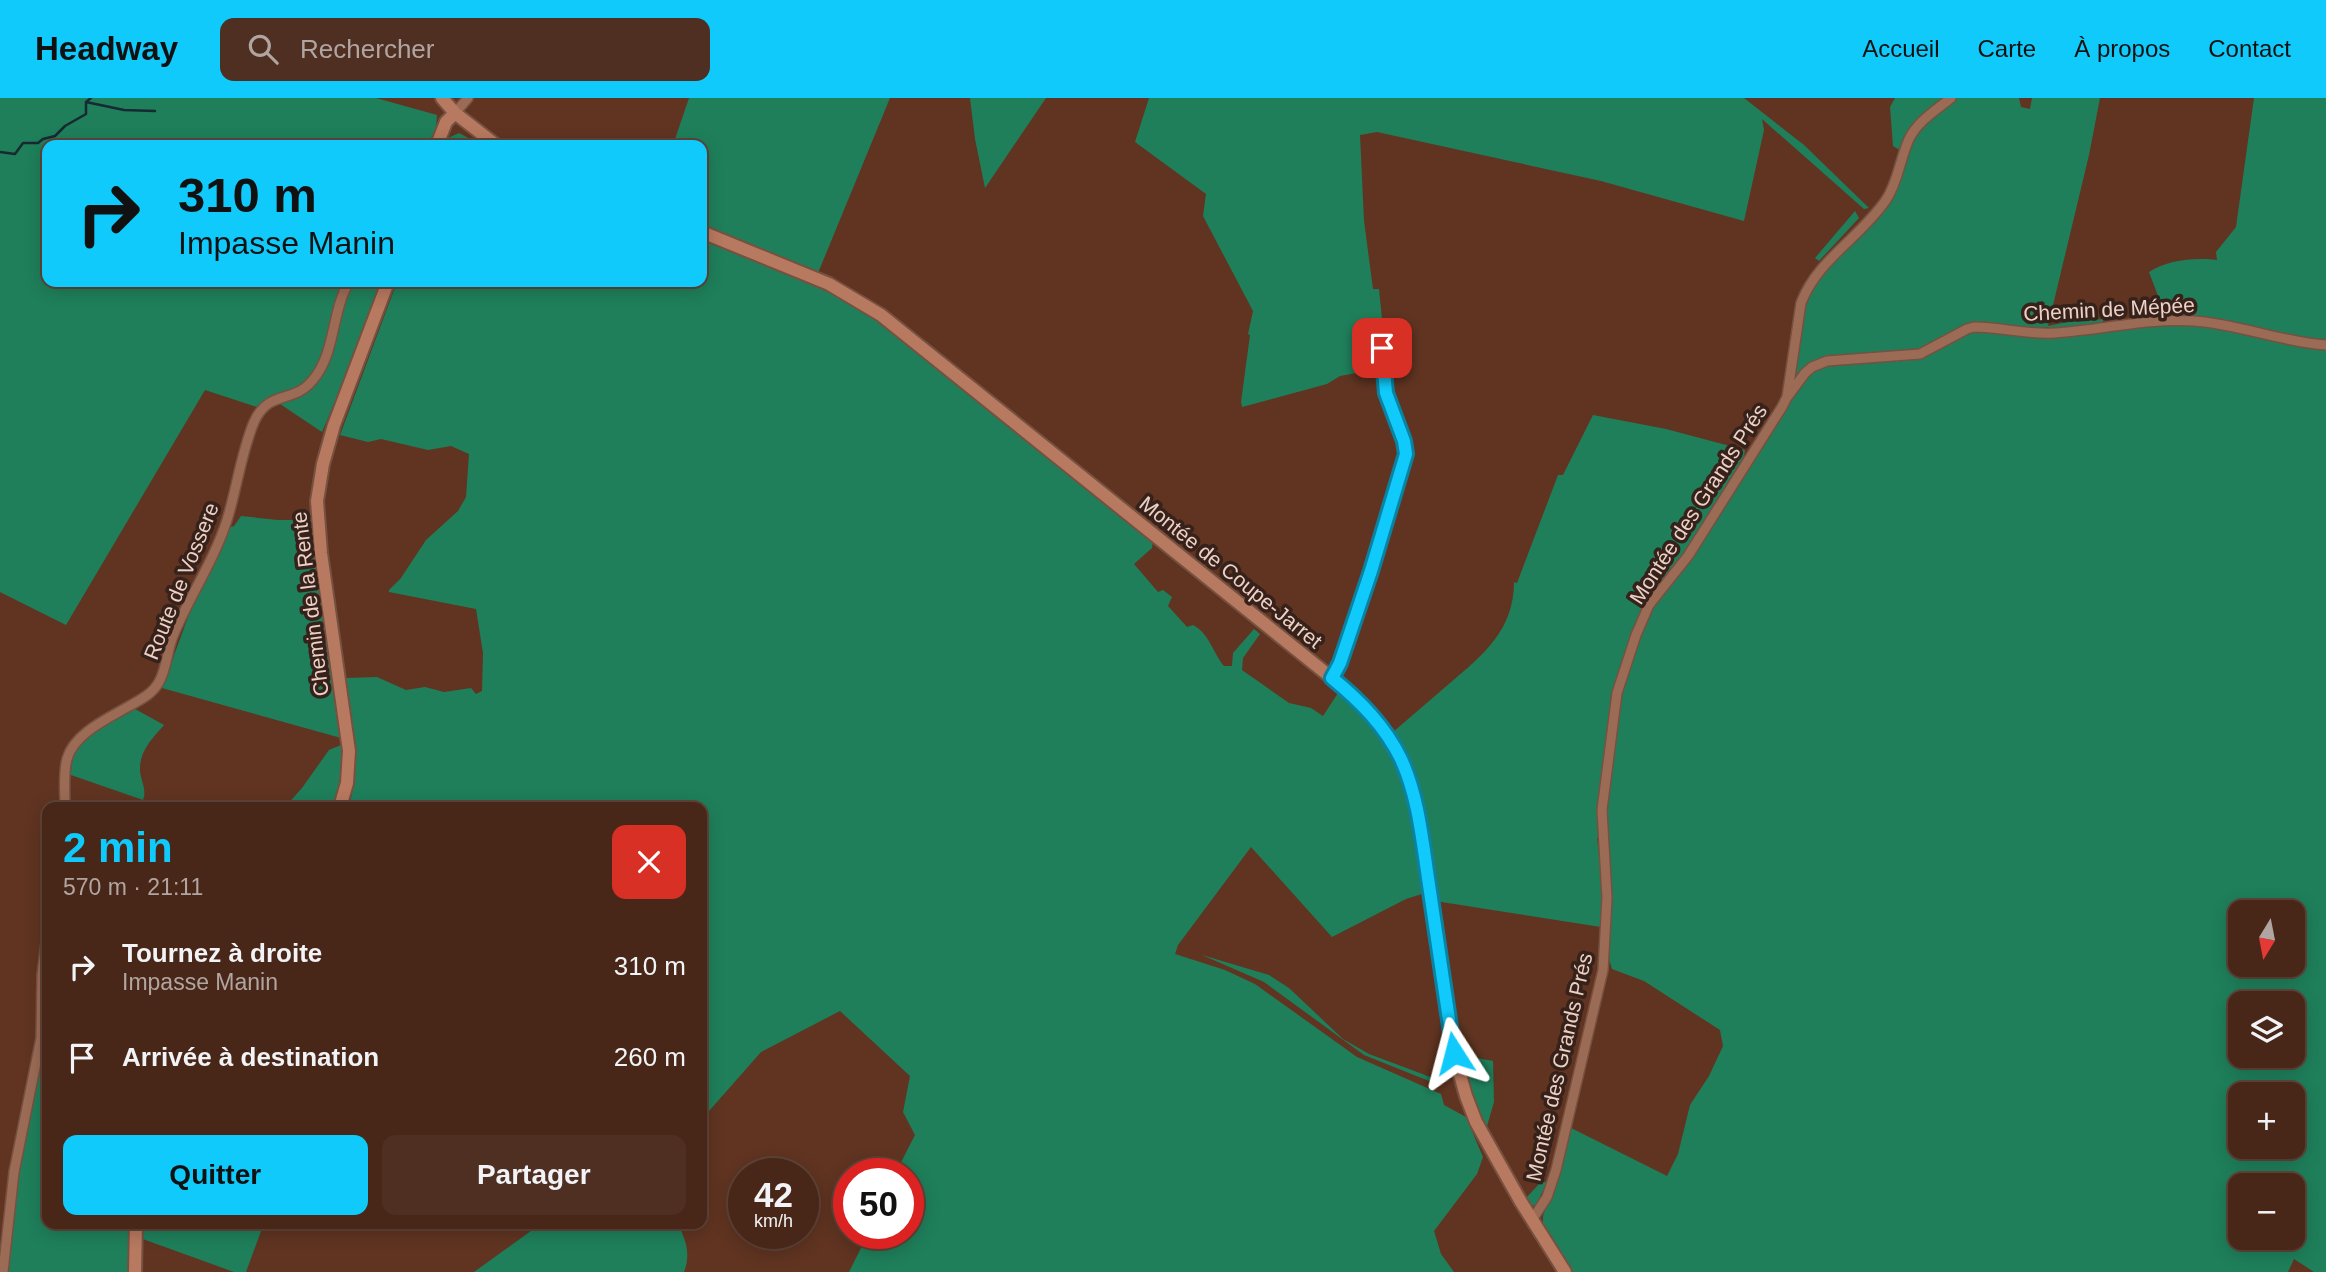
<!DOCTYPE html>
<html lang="fr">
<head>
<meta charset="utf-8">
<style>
	:root { --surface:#482719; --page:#4f2f22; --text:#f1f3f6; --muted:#b1a5a2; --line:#604438; --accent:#0fcafa }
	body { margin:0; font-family:Helvetica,sans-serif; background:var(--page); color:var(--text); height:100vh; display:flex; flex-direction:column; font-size:26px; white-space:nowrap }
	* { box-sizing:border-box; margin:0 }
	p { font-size:23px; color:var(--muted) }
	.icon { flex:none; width:38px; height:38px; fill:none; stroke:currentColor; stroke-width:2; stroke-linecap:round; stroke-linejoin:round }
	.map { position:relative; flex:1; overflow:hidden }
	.panel { position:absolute; left:42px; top:704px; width:665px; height:427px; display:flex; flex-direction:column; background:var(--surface); border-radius:14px; box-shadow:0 4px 18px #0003,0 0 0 2px var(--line) }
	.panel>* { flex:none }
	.hud { position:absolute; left:42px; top:42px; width:665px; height:147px; border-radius:14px; box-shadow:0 4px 18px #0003,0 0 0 2px var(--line); background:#0fcafa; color:#111; overflow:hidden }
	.needle { width:46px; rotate:190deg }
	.tools { position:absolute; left:2228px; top:802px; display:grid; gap:14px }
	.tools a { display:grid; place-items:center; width:77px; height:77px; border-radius:14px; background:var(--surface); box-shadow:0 4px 18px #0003,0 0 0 2px var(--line); font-size:35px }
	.speed { position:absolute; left:728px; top:1060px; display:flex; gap:14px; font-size:35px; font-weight:700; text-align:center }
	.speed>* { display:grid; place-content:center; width:91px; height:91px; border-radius:50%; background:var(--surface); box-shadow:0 4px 18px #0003,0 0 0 2px var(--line); line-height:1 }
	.speed small { font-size:18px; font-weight:400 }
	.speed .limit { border:10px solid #d22; background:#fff; color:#111 }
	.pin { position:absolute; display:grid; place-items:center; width:60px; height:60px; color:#fff; margin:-30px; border-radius:14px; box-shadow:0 4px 10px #0006 }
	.me { position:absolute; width:77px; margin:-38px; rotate:351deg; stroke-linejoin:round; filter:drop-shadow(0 0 5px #0008) }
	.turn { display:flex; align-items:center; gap:24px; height:147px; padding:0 21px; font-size:32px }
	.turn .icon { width:91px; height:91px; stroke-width:2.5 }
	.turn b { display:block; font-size:49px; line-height:60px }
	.round { display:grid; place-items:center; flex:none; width:74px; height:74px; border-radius:14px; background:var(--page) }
	.summary { display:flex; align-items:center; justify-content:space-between; height:119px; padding:0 21px }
	h1 { font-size:42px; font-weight:700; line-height:52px; color:var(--accent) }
	.cta { display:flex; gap:14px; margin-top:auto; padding:14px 21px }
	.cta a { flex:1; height:80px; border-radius:14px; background:var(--accent); color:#111; font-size:28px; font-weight:700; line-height:80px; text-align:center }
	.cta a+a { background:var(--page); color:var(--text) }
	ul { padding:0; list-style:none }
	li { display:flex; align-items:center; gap:21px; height:91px; padding:0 21px }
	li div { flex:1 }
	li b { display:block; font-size:26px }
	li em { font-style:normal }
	header { display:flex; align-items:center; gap:42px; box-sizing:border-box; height:98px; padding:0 35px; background:var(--accent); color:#111 }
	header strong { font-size:33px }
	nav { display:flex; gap:38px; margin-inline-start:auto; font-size:24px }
	.search { width:490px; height:63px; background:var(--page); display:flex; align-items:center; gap:18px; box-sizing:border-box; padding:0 24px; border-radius:14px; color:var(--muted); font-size:26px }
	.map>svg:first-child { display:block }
</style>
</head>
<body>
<header>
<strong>Headway</strong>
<div class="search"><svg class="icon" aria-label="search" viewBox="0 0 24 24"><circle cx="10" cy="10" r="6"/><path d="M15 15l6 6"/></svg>Rechercher</div>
<nav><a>Accueil</a><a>Carte</a><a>À propos</a><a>Contact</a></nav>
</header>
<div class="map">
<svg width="2326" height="1174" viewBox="0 0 2326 1174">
	<rect width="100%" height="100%" fill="#603421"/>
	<path fill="#1f7f5b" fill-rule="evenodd" d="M0,0H376L437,17L436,32L427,47H47V184H346C338,212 328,265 305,285C297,292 285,292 275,297C268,299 263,304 257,309L205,292L66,527L0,494Z
		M689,0H890L818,175L702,129V47H673Z
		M970,0H1046L985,90L975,41Z
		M1149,0H1744L1804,47L1869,110L1864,111L1762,21L1764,32L1744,123L1601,83L1377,34L1360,37L1364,123L1373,191H1379L1384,241L1378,248L1381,277L1379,281L1377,274L1373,272L1340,278L1327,286L1242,309L1241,304L1250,237L1248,236L1253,213L1203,118L1206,96L1135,44Z
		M1895,0H2019L2021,9L2030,11L2032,0H2100L2089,57L2048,228L2072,223L2104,221L2101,227L2051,232L2048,229L2025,230L1967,227L1932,247L1918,253L1817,262L1806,268L1798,281L1792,279L1802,208L1820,175L1880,113L1906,56L1893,48L1890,9Z
		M2254,0H2326V1174H2314L2294,1161L2288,1174H1570L1543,1125V1118L1571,1030L1667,1078L1678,1056L1690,1007L1709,978L1723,948L1720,932L1644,883L1612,871L1609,861L1612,795L1608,741L1597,740C1601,770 1604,799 1601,829L1435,803L1418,695L1408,663L1393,634C1412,618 1431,601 1450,585C1483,557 1514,532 1514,484L1517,485L1558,377H1563L1593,317L1666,331L1745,352L1744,358C1729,384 1714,412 1698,437C1677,469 1641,498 1634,536L1641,533L1659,498L1705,441L1736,387L1802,284L1812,272L1823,268L1922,259L1969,233L1985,232L2043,239L2163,227L2166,219L2149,174C2166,162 2196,159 2217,162L2216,154L2236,129ZM2240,814H2292V866H2240ZM2240,905H2292V957H2240ZM2240,996H2292V1048H2240ZM2240,1087H2292V1139H2240Z
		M459,35L482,47H445L448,40Z
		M1855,113L1859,120L1819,163L1815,160Z
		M702,141C760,165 822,186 875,221L1153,443L1152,450L1134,466L1158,494L1163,492L1172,499L1168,508L1187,529L1193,527C1209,535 1213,555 1224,568H1232L1233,555L1254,531L1260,536L1243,560L1242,572L1289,605L1311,610L1323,618L1340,592C1410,659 1410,704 1425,795L1406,801L1332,839L1251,749L1178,847L1175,856L1225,872L1255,886L1357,959L1441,996L1444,1007L1466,1019L1483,1059L1477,1076L1434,1133L1441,1156L1454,1174H849L868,1136H908V1076H895L915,1037L903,1014L910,978L840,913L761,954L702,1021V709H349C361,665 352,624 346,580L377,579L406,592L425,589L444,594L471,590L476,596L482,593L483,555L476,511L389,494V492L401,480L426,442L458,413L466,399L469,356L451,348L428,352L381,341L368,344L340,337L397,184H702Z
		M353,184H382L363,238L322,334L280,306L306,292L316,282L346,198Z
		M241,418L278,422H311L341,640L162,590L191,511L223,445L228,430L234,428Z
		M135,611L164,627C152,641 139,653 140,673C141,683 147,692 143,702L71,677C70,638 105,628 135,611Z
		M341,647C345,668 341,689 333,709H285L302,690L329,652Z
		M1202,857L1269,877L1289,890L1343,941L1369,956L1433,980L1434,985L1364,957L1264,884Z
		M47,889V1125H131V1174H7L20,1055L46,938L45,890Z
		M1461,957L1493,963L1494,1004L1487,1028C1472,1002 1464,987 1461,957Z
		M1541,1084H1547L1536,1107L1532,1108L1525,1101Z
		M141,1125H264L246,1174H234L140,1140Z
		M542,1125H677C686,1141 691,1156 684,1174H474Z"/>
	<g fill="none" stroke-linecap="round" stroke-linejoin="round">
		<path stroke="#172a31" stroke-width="2.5" d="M86,4L124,12L155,13
			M0,54L15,56L23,45H38L43,41L55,38L65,28L86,16V4L91,0"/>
		<defs>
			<path id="street" d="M455,15L468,0
				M1788,298L1805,275L1812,269L1827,263L1920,256L1967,231L1974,229C2001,229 2027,237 2055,235C2101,232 2147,220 2194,223C2239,226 2281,244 2326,247
				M1332,580L1340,565L1371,473L1406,356L1404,343L1386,294L1382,250
				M65,709C65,693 63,676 67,661C74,635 109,620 131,607C142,601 153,595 159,584C167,570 167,553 173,538C189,499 214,463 227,422C237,390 241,355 254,324C269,291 293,306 312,283C336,256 331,214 349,184
				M1532,1122L1547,1099L1556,1072L1603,872L1607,800L1602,712L1617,595L1636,537L1649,507L1688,458L1782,309L1787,299L1801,205C1818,161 1860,140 1886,102C1898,84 1900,61 1909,41C1918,23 1936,12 1951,0
				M3,1174L14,1074L41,940L42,877L47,837"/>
			<path id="secondary" d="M442,0L455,15L496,47
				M437,47L446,24L455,15
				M702,134L829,186L881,217L1348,593L1368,613L1387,637L1401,661L1412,690L1418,715L1454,955L1466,998L1476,1024L1521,1104L1565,1174
				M340,709L347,685L349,653L321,455L317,403L323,366L334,327L388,184
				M135,1174L136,1125"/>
		</defs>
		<use href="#street" stroke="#765140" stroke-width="12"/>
		<use href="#secondary" stroke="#765140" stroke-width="16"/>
		<use href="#street" stroke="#9c6b56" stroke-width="9"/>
		<use href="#secondary" stroke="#b7795f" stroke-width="12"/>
	</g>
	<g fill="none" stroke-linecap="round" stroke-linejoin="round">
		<defs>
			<path id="route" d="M1382,250L1386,295L1404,343L1406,356L1371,473L1340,565L1332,580C1360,603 1385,628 1401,661C1418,698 1422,740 1428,780C1437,839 1445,897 1454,955"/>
		</defs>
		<use href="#route" stroke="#0a83a2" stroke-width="18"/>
		<use href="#route" stroke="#0fcafa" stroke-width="12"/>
	</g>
	<g text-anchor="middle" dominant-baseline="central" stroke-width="7" stroke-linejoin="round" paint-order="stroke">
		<g font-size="21" fill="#edd1c6" stroke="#36221a">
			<text transform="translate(2109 211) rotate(-3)">Chemin de Mépée</text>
			<text transform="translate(1698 406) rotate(-57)">Montée des Grands Prés</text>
			<text transform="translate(1231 474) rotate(39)">Montée de Coupe-Jarret</text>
			<text transform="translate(181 483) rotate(-68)">Route de Vossere</text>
			<text transform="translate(310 506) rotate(-97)">Chemin de la Rente</text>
			<text transform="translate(1559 969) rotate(-77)">Montée des Grands Prés</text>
		</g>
	</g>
</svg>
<div class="tools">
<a><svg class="needle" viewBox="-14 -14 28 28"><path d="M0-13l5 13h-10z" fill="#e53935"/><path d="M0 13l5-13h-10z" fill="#b1a5a2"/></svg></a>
<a><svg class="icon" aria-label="layers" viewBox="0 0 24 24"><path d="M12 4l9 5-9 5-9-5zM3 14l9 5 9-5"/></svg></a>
<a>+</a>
<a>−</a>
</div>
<div class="speed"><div>42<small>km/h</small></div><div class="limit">50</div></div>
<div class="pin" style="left:1382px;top:250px;background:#d93025"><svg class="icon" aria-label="arrive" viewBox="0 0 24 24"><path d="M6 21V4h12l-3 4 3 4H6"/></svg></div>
<svg class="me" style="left:1454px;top:955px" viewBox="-20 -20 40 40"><path d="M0-17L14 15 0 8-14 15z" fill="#0fcafa" stroke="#fff" stroke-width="4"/></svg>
<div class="hud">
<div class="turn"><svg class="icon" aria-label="right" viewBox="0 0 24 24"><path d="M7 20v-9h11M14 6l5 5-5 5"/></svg><div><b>310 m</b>Impasse Manin</div></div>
</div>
<section class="panel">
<div class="summary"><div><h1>2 min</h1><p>570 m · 21:11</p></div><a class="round" style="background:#d93025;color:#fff"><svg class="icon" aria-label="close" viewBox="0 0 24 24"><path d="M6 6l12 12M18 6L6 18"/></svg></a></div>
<ul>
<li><svg class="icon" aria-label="right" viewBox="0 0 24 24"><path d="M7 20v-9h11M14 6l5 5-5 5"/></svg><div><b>Tournez à droite</b><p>Impasse Manin</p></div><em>310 m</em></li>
<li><svg class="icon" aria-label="arrive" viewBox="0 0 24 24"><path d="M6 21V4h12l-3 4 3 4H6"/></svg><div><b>Arrivée à destination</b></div><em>260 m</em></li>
</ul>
<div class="cta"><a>Quitter</a><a>Partager</a></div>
</section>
</div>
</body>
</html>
